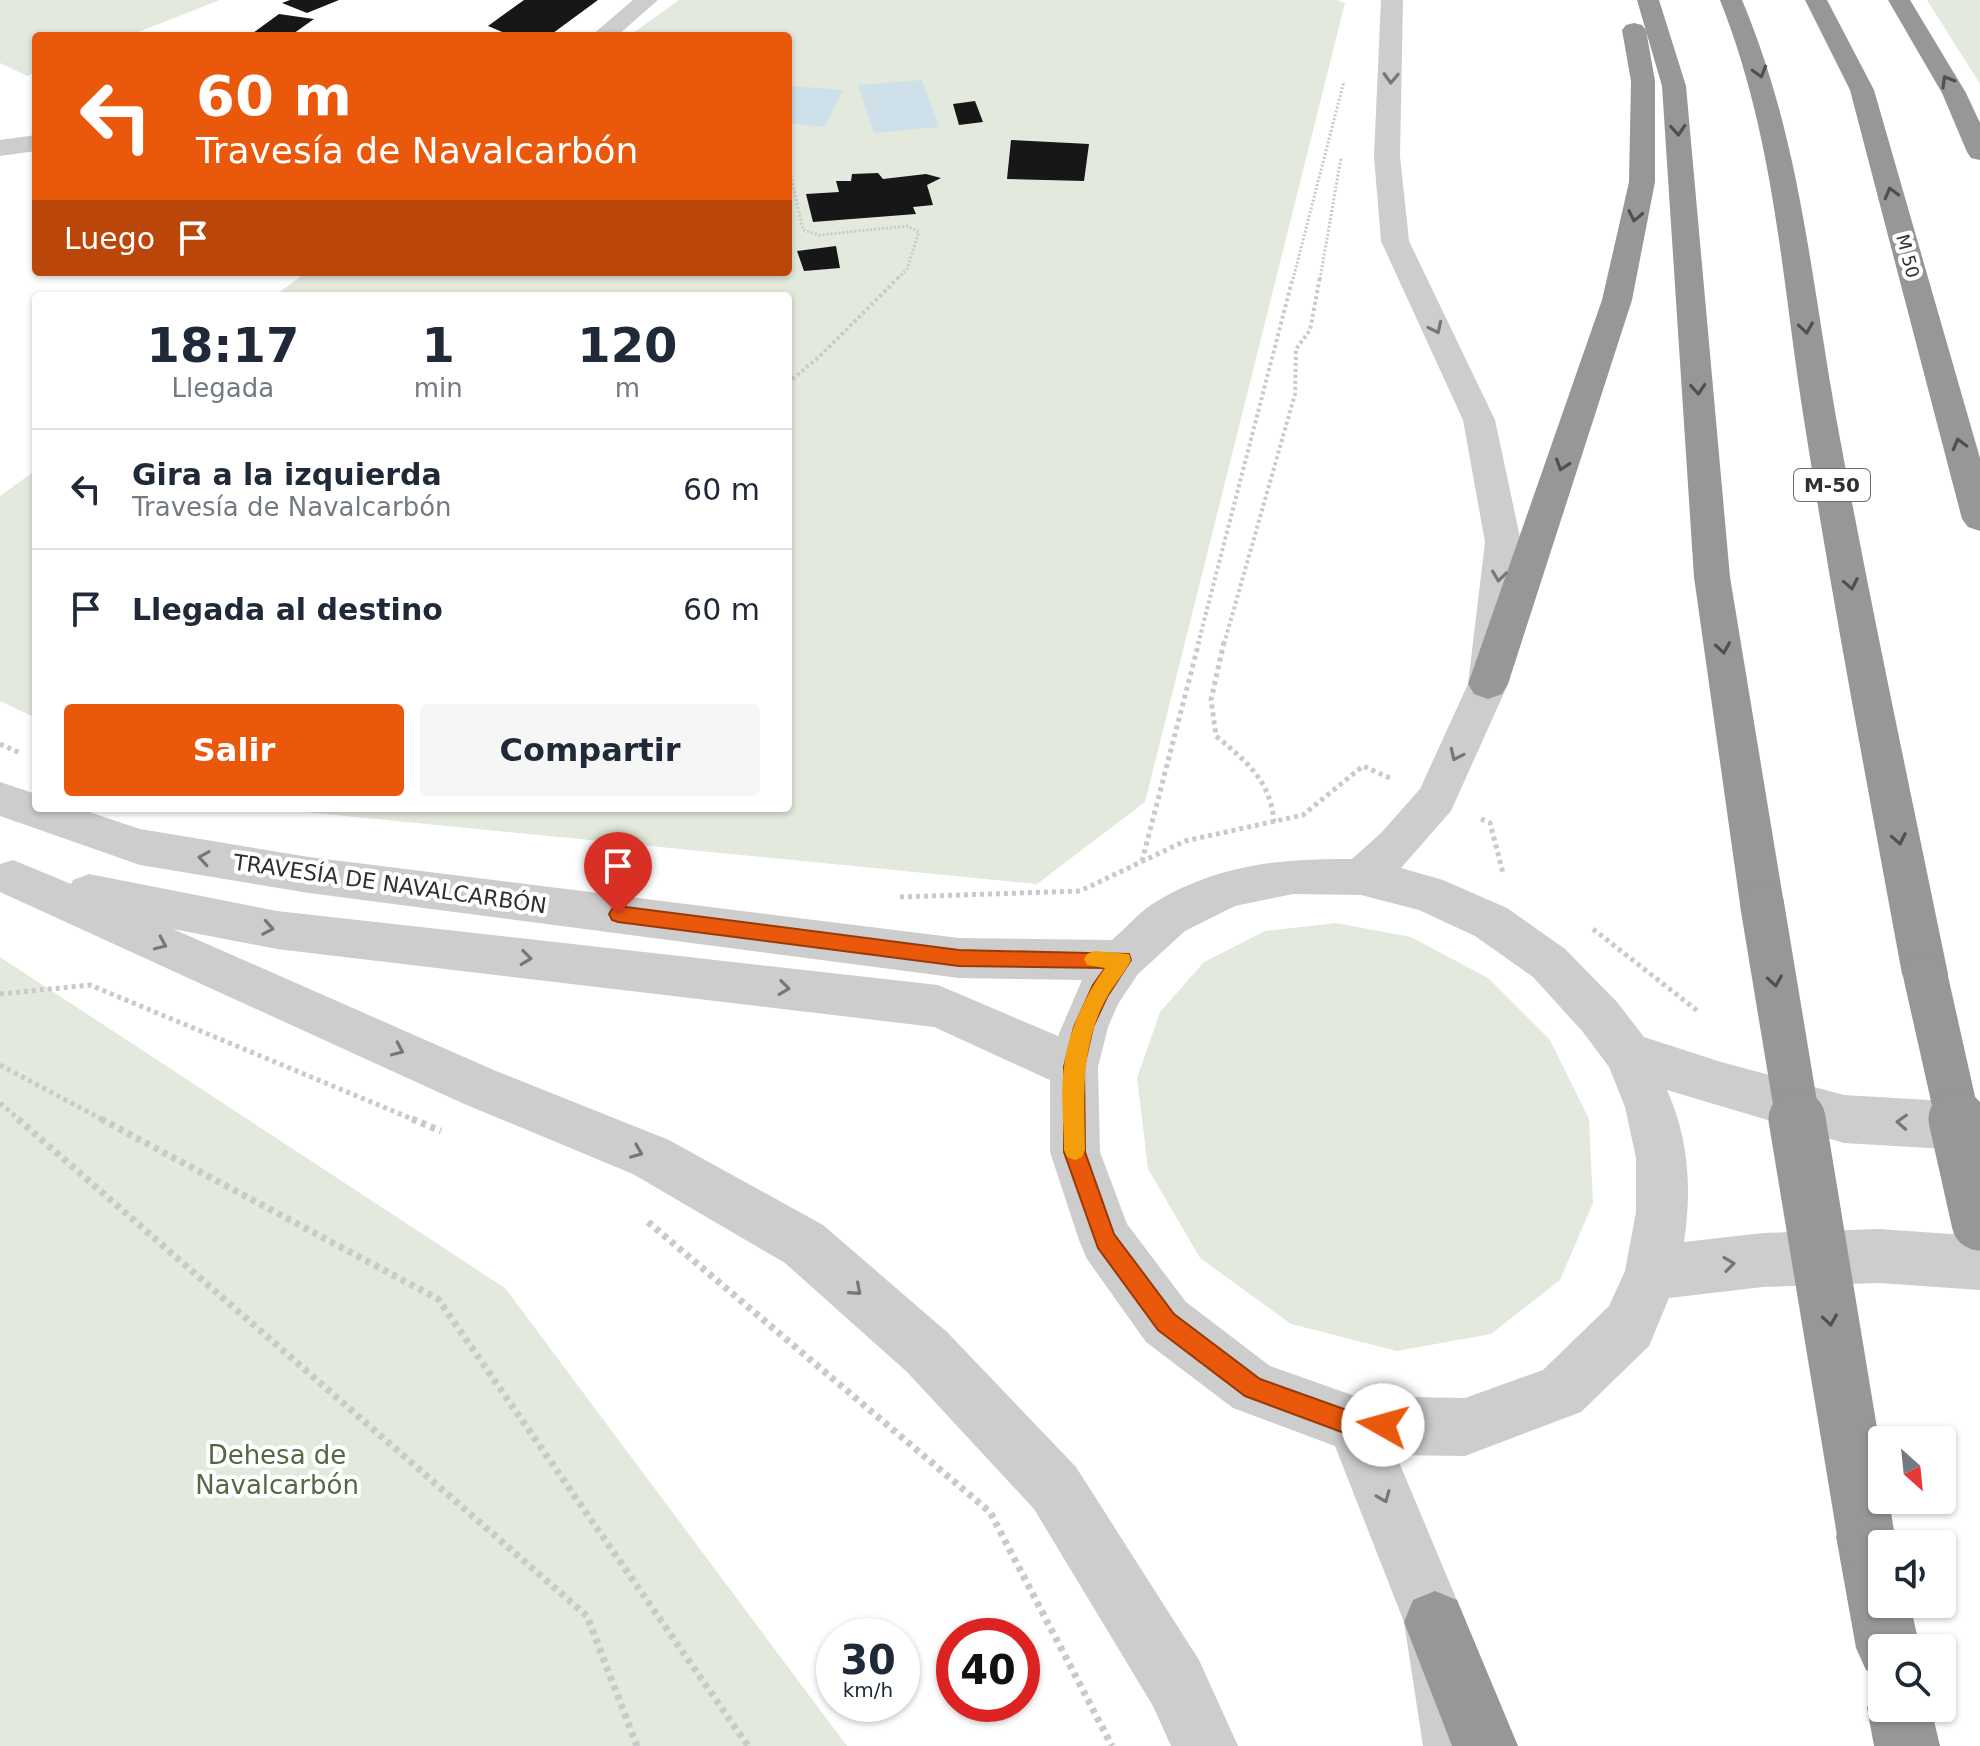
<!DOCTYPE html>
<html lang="es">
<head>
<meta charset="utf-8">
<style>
	:root { --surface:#fff; --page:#f6f6f7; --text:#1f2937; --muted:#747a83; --line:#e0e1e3; --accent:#ea580c }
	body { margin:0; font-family:"DejaVu Sans",sans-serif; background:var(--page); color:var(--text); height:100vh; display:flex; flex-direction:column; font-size:30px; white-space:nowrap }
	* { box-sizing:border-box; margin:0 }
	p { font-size:26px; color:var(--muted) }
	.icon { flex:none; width:44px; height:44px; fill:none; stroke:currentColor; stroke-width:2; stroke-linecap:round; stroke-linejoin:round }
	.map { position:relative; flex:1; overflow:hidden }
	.panel { position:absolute; left:32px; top:292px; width:760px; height:520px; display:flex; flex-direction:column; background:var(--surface); border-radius:8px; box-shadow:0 2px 6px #0004 }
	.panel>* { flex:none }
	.top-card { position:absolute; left:32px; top:32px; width:760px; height:244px; border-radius:8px; box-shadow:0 2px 6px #0004; background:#ea580c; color:#fff; overflow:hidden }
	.needle { width:52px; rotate:153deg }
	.tools { position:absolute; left:1868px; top:1426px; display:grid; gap:16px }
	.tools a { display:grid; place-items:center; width:88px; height:88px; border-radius:8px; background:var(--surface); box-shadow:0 2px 6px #0004; font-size:40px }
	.speed { position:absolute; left:816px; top:1618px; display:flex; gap:16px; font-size:40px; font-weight:700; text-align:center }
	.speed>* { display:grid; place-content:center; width:104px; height:104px; border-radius:50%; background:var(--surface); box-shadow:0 2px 6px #0004; line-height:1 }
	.speed small { font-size:20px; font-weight:400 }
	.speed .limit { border:12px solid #d22; background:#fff; color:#111 }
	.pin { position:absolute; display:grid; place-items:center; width:68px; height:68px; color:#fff; margin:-82px -34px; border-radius:50% 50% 50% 0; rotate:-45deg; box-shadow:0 0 8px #0007 }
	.pin .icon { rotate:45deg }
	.me { position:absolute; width:88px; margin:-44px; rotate:277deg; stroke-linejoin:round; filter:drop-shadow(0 0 6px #0008) }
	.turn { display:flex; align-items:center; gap:28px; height:168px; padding:0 32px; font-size:36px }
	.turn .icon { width:104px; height:104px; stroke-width:2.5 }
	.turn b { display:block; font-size:56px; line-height:68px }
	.then { display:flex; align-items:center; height:76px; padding:0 32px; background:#0003; gap:16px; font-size:30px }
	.eta { display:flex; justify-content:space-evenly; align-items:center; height:136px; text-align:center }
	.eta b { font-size:48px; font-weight:600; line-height:56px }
	.button { display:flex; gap:16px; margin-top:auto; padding:16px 32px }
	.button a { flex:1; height:92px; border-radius:8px; background:var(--accent); color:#fff; font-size:32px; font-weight:600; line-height:92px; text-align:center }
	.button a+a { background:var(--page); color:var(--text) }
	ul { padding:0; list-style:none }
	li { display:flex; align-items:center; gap:24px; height:120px; padding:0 32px; border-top:2px solid var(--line) }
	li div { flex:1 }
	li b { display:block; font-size:30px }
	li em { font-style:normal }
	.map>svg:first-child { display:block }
</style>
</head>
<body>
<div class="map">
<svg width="1980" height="1746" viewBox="0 0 1980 1746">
	<rect width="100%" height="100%" fill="#fff"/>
	<path fill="#e4e9dd" d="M0,0H220L128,36H36V72L27,76L0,63Z
		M679,0H1336L1345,3L1145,802L1037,884L264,808H788V296H274L307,272H788V36H629Z
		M1927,0H1980V84Z
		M36,470V718L0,701V496Z
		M1336,923L1411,937L1488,978L1550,1040L1589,1119L1593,1203L1560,1280L1491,1334L1397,1351L1291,1324L1200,1258L1148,1169L1137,1078L1160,1012L1204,962L1265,931Z
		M0,957L505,1288L847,1746H0Z"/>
	<path fill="#cee0e9" d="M922,80L939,127L874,133L858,85Z
		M793,86L843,90L825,127L788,123V94Z"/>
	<path fill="#171717" d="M290,0H339L307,13L282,3Z
		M524,0H598L549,36H512L488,26Z
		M279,14L314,19L290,36L253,33Z
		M975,101L983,122L959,125L953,104Z
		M1011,140L1089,144L1084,181L1007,179Z
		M878,173L883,179L926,174L941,178L927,185L933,205L913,207L916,214L813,222L806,194L839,192L836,181H851L852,174Z
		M836,246L840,268L804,271L797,251Z"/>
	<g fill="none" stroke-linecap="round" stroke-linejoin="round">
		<path stroke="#cacaca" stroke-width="3" stroke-dasharray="2 2" stroke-linecap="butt" d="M788,164L803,230L819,235L907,226L919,232L907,269L897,279
			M1293,279L1344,81
			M1320,279L1341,158"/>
		<path stroke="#cacaca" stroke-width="4" stroke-dasharray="3 3" stroke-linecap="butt" d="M788,383L820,356L899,277
			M1198,644L1293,277
			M1224,644L1295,394L1296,349L1310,330L1320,277"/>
		<path stroke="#cacaca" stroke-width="5" stroke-dasharray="4 4" stroke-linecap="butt" d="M1224,642L1211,700L1216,736C1246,761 1271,781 1274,822
			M0,744L20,753
			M1481,819L1490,823L1503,873
			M1142,861L1199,642
			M900,897L1080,891L1185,841L1303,815L1363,766L1392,779
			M1593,929L1699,1012
			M0,994L90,985L417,1121
			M0,1065L105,1121
			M0,1103L21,1121"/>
		<path stroke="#cacaca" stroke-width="7" stroke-dasharray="5 5" stroke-linecap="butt" d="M18,1119L587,1616L637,1746
			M101,1119L438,1299L748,1746
			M412,1119L441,1131
			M648,1222L990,1512L1112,1746"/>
		<path fill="#cdcdcd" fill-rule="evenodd" d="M633,0H658L617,36H591Z
			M1381,0H1403L1400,156L1409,241L1495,420L1521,542L1508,684L1451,811L1401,868L1443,880L1507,908L1565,949L1617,1002L1644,1037L1721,1062L1844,1095L1980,1103V1151L1844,1143L1667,1090C1689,1139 1692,1190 1684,1242L1763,1233L1879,1229L1980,1236V1290L1879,1283L1763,1287L1669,1298L1649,1346L1581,1412L1465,1456L1396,1455L1466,1622L1489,1746H1423L1404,1622L1335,1446L1233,1408L1146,1342L1087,1259L1079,1240L1050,1152V1080L934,1027L277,949L173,929L496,1071L669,1140L823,1225L947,1332L1076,1467L1199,1660L1238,1746H1171L1153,1706L1034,1509L907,1372L785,1263L633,1174L462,1103L0,892V864L13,860L71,884L73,880L89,874L277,911L938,985L1058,1036L1082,980L959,978L309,893L140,865L0,816V782L36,794V808H77L140,829L309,857L959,938L1112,940C1126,928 1139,912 1154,903C1216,865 1281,858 1352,859L1381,833L1420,789L1468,684L1485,542L1463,420L1381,241L1374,156ZM1293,894L1361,895L1419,910L1475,936L1533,977L1583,1032L1609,1067L1625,1107L1636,1158V1212L1625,1271L1609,1306L1543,1370L1465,1398L1355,1396L1270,1366L1186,1302L1127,1224L1100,1152L1098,1067L1108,1027L1118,1004L1138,974L1185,931L1235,906Z
			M36,135V151L0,156V140Z"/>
		<path fill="#979797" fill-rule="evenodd" d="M1637,0H1659L1686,86L1730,577L1784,904L1778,917L1762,923L1746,917L1740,904L1694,577L1662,86Z
			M1720,0H1742C1800,138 1810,272 1836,417C1870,603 1910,789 1948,974L1941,988L1925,994L1909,988L1902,974C1868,789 1833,605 1804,420C1781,274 1775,139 1720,0Z
			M1805,0H1827L1874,90L1980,458V531L1968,527L1962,519L1850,90Z
			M1888,0H1910L1966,93L1980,123V160L1971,158L1967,152L1942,93Z
			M1634,23L1642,25L1646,30L1655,81V182L1632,300L1508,684L1502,694L1488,699L1474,694L1468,684L1602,300L1629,182L1631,81L1622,30L1626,25Z
			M1866,1506L1887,1515L1898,1544H1882V1604H1910L1920,1648H1882V1677L1866,1670L1856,1648L1836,1536L1845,1515Z
			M1435,1591L1457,1600L1518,1746H1452L1404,1622L1413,1600Z
			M1882,1683V1708H1931L1940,1746H1874L1867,1708L1876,1685Z"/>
		<path stroke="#979797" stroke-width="44" d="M1762,904L1798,1121
			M1925,974L1958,1121"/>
		<path stroke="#979797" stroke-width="57" d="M1797,1119L1866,1536
			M1957,1119L1980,1222"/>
	</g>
	<defs><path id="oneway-chevron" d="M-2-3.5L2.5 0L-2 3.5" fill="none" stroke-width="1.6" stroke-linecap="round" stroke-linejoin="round" transform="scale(2)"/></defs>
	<g stroke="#4f4f4f">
		<use href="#oneway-chevron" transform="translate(1760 72) rotate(73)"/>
		<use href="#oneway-chevron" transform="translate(1947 81) rotate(-120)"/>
		<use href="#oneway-chevron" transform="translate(1678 130) rotate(86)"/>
		<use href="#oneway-chevron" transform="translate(1891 193) rotate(-105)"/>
		<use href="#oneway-chevron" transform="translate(1635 216) rotate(102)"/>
		<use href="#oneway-chevron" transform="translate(1806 328) rotate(81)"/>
		<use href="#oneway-chevron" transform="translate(1698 389) rotate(86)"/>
		<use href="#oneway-chevron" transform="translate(1959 444) rotate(-105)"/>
		<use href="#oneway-chevron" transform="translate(1562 465) rotate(108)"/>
		<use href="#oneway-chevron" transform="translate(1851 584) rotate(79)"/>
		<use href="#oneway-chevron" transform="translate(1723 648) rotate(81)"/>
		<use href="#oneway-chevron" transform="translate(1899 839) rotate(79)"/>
		<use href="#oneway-chevron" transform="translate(1775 981) rotate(81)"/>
		<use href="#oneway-chevron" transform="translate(1830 1320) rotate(81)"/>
	</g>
	<g stroke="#777">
		<use href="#oneway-chevron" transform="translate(1391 78) rotate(92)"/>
		<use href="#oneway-chevron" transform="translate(1436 328) rotate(65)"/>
		<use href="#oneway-chevron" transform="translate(1499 576) rotate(97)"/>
		<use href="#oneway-chevron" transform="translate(1456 755) rotate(115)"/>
		<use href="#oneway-chevron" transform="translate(204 858) rotate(-171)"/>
		<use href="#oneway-chevron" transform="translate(268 928) rotate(10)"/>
		<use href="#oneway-chevron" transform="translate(161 944) rotate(24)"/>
		<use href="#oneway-chevron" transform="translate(526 958) rotate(7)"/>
		<use href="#oneway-chevron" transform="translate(784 988) rotate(7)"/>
		<use href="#oneway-chevron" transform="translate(398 1050) rotate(24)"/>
		<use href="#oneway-chevron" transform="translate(1902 1122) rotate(-177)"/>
		<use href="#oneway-chevron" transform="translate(637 1152) rotate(22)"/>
		<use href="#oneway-chevron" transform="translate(1729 1264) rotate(-7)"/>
		<use href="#oneway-chevron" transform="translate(856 1290) rotate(41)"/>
		<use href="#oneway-chevron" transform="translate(1384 1497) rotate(68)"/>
	</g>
	<path fill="#ea580c" stroke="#983908" stroke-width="2" d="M618,906L959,950L1129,954L1131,960L1107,997L1093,1027L1084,1067L1085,1152L1114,1234L1174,1314L1260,1379L1355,1413H1383L1391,1417L1395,1425L1391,1434L1383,1437H1355L1245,1396L1158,1330L1098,1248L1064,1152V1067L1074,1027L1093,985L1105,968L959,966L618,922L612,920L609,914L612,909Z"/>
	<path fill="#f59e0b" d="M1094,951L1129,954L1131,960C1125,973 1114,984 1107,997C1080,1045 1084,1097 1085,1150L1082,1157L1075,1160L1067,1157L1064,1150C1064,1123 1060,1094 1064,1067C1068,1032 1085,996 1105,968L1087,965L1084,959L1087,954Z"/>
	<g text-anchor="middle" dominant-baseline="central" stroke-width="8" stroke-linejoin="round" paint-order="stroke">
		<g font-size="18" fill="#303030" stroke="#fff">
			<text transform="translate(1908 256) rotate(75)">M 50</text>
		</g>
		<rect fill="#fff" stroke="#6e6e6e" stroke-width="2" x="1794" y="469" width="76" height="32" rx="6"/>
		<g font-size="20" font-weight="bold" fill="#303030">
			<text x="1832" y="485">M-50</text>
		</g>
		<g font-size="22" fill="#303030" stroke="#fff">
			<text transform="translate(390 884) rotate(8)">TRAVESÍA DE NAVALCARBÓN</text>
		</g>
		<g font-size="26" fill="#556842" stroke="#fff">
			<text x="277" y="1455">Dehesa de<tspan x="277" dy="30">Navalcarbón</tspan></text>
		</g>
	</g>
</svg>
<div class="tools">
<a><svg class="needle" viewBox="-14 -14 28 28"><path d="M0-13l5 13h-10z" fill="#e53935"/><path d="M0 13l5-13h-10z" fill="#747a83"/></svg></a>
<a><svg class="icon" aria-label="sound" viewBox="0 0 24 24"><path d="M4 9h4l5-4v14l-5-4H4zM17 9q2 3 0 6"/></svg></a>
<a><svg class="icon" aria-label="search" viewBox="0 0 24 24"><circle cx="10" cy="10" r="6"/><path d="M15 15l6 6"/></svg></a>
</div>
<div class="speed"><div>30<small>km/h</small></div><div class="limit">40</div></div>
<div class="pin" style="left:618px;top:914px;background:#d93025"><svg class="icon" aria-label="arrive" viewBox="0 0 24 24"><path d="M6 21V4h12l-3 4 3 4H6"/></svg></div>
<svg class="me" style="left:1383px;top:1425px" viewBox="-20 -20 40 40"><circle r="19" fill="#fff"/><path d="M0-13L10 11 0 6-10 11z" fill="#ea580c"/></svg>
<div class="top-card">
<div class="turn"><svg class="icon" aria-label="left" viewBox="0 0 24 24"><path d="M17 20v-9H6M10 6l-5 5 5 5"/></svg><div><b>60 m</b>Travesía de Navalcarbón</div></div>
<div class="then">Luego<svg class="icon" aria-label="arrive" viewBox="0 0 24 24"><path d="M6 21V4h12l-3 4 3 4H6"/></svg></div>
</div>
<section class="panel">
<div class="eta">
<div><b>18:17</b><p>Llegada</p></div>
<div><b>1</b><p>min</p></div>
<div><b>120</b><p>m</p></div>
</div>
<ul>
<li><svg class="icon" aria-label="left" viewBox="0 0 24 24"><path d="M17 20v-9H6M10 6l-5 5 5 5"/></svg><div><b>Gira a la izquierda</b><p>Travesía de Navalcarbón</p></div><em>60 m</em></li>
<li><svg class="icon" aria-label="arrive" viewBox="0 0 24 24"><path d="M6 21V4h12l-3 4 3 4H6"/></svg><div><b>Llegada al destino</b></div><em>60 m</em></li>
</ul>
<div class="button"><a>Salir</a><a>Compartir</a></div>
</section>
</div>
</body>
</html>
